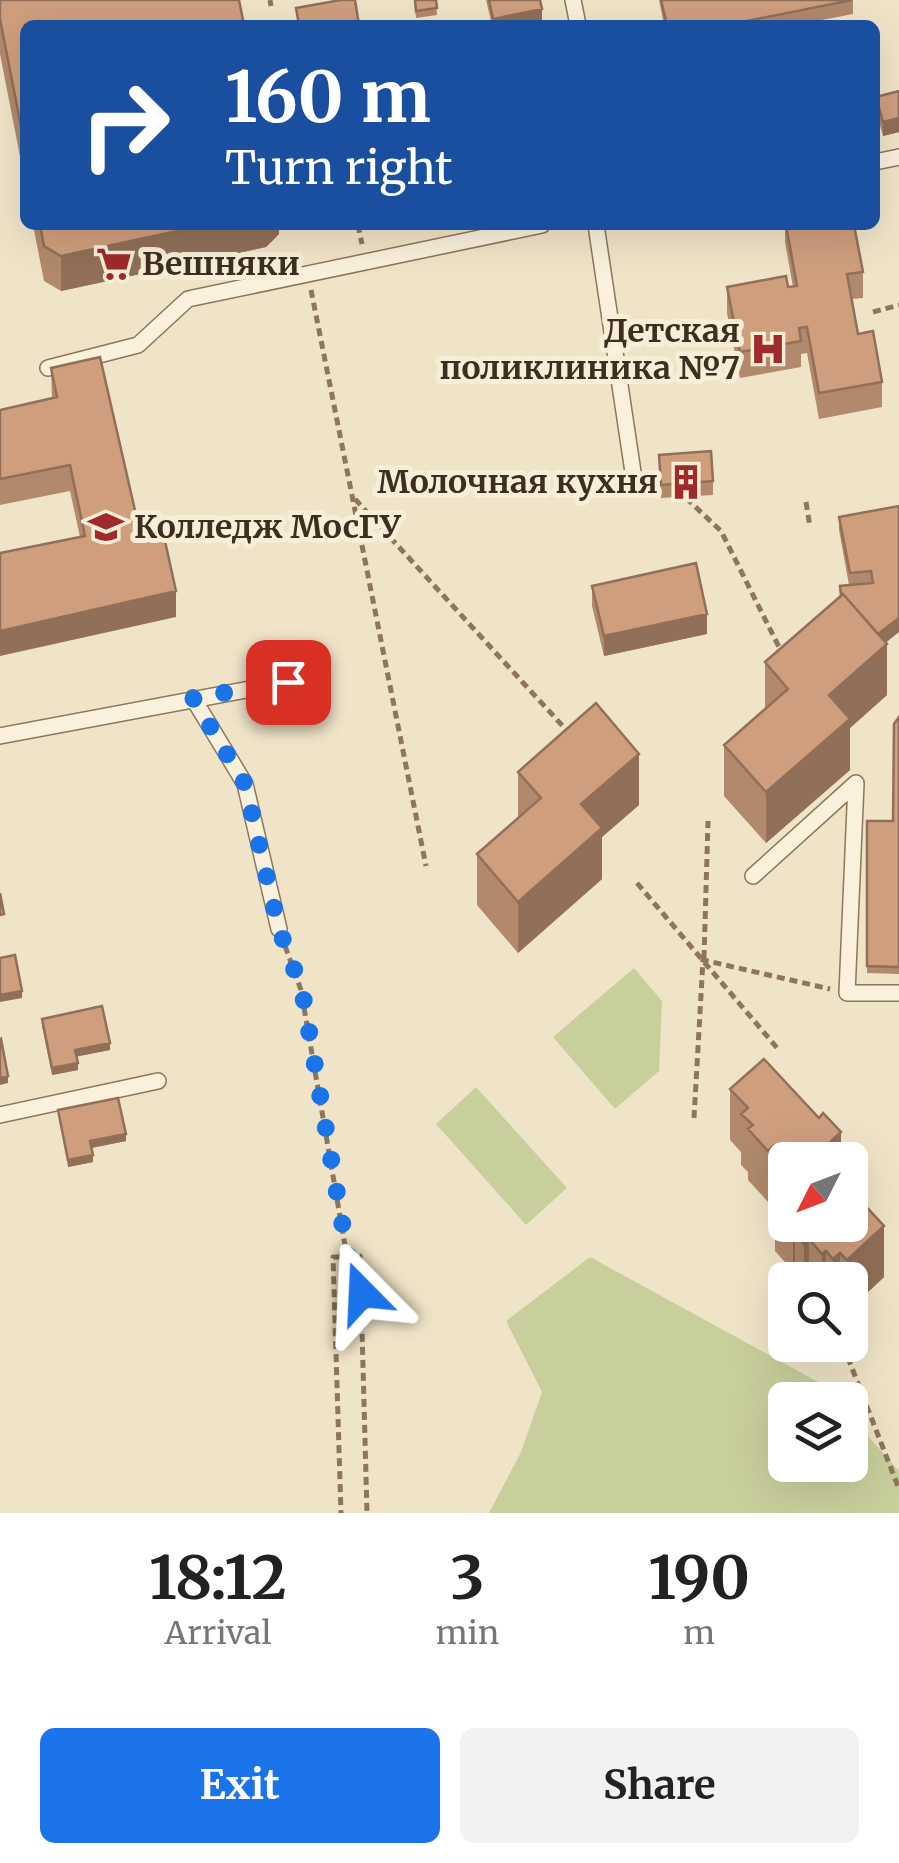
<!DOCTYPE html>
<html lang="en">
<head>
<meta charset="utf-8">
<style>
	:root { --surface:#fff; --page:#f2f2f2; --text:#222; --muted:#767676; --accent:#1a73e8 }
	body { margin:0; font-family:Merriweather,serif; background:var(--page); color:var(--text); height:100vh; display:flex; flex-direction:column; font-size:38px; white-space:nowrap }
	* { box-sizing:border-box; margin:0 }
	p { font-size:32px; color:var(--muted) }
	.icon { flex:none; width:55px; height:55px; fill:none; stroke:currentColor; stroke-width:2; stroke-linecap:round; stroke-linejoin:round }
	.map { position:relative; height:1513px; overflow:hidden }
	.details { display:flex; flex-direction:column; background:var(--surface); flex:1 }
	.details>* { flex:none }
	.top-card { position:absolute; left:20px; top:20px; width:860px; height:210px; border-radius:15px; box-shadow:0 10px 40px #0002; background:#1a4fa0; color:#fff; overflow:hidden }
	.needle { width:65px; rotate:228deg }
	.buttons { position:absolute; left:768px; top:1142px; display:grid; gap:20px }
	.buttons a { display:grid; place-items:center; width:100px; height:100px; border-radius:15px; background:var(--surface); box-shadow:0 10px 40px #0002; font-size:50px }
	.pin { position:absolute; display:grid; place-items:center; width:85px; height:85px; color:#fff; margin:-42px; border-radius:20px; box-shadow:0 5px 15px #0006 }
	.me { position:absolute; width:110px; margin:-55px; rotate:339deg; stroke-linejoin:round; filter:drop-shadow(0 0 8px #0008) }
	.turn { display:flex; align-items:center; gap:35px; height:210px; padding:0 40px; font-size:45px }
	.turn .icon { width:130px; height:130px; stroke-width:2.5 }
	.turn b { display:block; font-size:70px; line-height:85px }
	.eta { display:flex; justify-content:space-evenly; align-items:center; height:170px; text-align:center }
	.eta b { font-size:60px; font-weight:700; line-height:70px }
	.cta { display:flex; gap:20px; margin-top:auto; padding:20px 40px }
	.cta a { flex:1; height:115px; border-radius:15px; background:var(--accent); color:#fff; font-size:40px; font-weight:700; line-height:115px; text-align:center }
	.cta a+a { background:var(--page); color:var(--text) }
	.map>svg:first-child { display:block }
</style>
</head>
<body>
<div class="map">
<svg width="899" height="1513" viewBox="0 0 899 1513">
	<rect width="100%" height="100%" fill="#f0e4c8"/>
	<path fill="#c9cf9b" d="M634,968L662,1001L659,1071L615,1109L553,1037Z
		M476,1087L567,1188L526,1225L436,1124Z
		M590,1257L822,1384L836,1400H785V1465H850V1416L899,1471V1513H489L521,1452L542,1392L506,1321Z"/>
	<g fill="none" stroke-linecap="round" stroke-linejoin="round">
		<defs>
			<path id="lane" d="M573,0L578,25
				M875,162L899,157
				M596,225L633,472
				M48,368L138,345L188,299L542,225
				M193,698L245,784L279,929
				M0,736L288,682
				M753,876L856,783L847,993H899
				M0,1115L158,1081"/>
		</defs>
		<use href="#lane" stroke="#8d765c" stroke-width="18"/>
		<path stroke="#8d765c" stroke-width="5" stroke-dasharray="8 5" stroke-linecap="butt" d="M270,0L271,6
			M358,225L362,244
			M311,290L426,866
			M873,312L899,305
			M686,498L721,531L783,655
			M355,499L570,734
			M806,502L810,527
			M637,883L778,1049
			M285,946L301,990L347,1257H333L341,1513
			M704,958L708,821
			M694,1118L703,960L830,989
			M347,1257L360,1256L367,1513
			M843,1345L899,1489"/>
		<use href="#lane" stroke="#faf1dc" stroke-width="15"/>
	</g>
	<path fill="#b2896c" d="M0,0L25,25V182L0,54Z
		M414,0H436L437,15L416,18Z
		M486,0H540L542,23L531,25H492Z
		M659,0H853V14L796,25H664Z
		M899,91V132L883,136L876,111V97Z
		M33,225H279V234L266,247L61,291L44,281Z
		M785,225H854L863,272V298L852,299L858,334L882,382V407L819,419L807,353L801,354V367L740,378L727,313V287H793L785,242Z
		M51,368L139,528L176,617L80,537L70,491L0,505V410L52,398Z
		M659,455L713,481V495L661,498Z
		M899,506L886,642L887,695L850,728V770L766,843L724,796V745L765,709V662L840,597V586L849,585L839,530V517Z
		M592,586L707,634L604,656L592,606Z
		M899,717V974L867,973V821H893Z
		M518,772L639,805L602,837V879L518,953L477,905V854L518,818Z
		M42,1019L110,1050L76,1056L78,1070L52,1075L42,1026Z
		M730,1089L841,1160H785V1225H850L884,1277L850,1309V1280H795V1269L793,1271L775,1251V1198L773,1197L768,1202L748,1180V1172L741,1165V1152L730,1140Z
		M58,1110L126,1141L92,1148L93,1162L68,1167Z"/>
	<path fill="#916f58" d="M542,9V23L531,25H493V19Z
		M899,118V132L883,136V122Z
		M205,225H279V234L266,247L61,291V256Z
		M176,591V617L0,656V631Z
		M707,614V634L604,656V636Z
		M899,618V632L873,653V639Z
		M887,644V695L850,728V770L766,843V792L829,695Z
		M639,754V805L602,837V879L518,953V902L581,804Z
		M22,991V998L0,1002V995Z
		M110,1043V1050L75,1057V1050Z
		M78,1063V1070L52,1075V1068Z
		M8,1076V1083L0,1085V1078Z
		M841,1132V1160H811Z
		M126,1134V1141L90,1148V1141Z
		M773,1146V1197L768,1202V1151Z
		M93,1155V1162L68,1167V1160Z
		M793,1225H796V1236L795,1234V1269L793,1271Z
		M884,1226V1277L850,1309V1280H847V1260Z
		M809,1239V1280H804V1244Z
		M826,1251V1280H822V1254Z
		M840,1253V1280H833V1259Z"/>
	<path fill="#cf9f7d" stroke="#916f58" stroke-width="2.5" d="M0,0H239L244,25H25V147L0,19Z
		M341,0H355L359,25H299L296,8Z
		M415,0H436L437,8L416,11Z
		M489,0H540L542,9L493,19Z
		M661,0H852L727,25H667Z
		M899,91V118L883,122L876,97Z
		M40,225H205L61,256L44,246Z
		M786,225H854L863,272L847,274L858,334L873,331L882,382L819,393L807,327L799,328L801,341L740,352L727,287L786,276L788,287L797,286Z
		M100,357L139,528L161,523L176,591L0,631V553L85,536L70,465L0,479V410L57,397L51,368Z
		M711,451L713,481L661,485L659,455Z
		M899,506V618L878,634L843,594L841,596L840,586L873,583L871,571L850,573L839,517Z
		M696,563L707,614L604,636L592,586Z
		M843,594L887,644L829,695L850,719L766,792L724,745L788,689L765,662Z
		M596,703L639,754L581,804L602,828L518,902L477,854L541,798L518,772Z
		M899,717V967L867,966V821H893L894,724Z
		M0,893L4,914L0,915Z
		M15,955L22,991L0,995V958Z
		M102,1006L110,1043L75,1050L78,1063L52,1068L42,1019Z
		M1,1039L8,1076L0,1078V1040Z
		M764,1059L819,1118L823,1113L841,1132L811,1160H785V1171L775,1160L781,1154L773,1146L768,1151L748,1129L753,1125L741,1114L748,1108L730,1089Z
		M118,1098L126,1134L90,1141L93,1155L68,1160L58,1110Z
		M850,1189L884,1226L847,1260L840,1253L833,1259L826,1251L822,1254L809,1239L804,1244L795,1234L804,1226L803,1225H850Z
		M785,1190V1211L775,1200Z"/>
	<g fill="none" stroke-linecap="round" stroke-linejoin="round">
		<path stroke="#1a73e8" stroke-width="18" stroke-dasharray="0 32.4" d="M288,682L193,698L245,784L279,929L302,990L348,1257L360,1256L362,1293"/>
	</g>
	<defs>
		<symbol id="supermarket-bare" viewBox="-9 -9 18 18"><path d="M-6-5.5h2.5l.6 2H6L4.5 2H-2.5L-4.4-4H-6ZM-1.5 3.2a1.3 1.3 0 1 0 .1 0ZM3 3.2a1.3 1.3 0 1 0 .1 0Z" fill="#9e2a2b" stroke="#f7eed8" stroke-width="2.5" paint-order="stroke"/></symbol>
		<symbol id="hospital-bare" viewBox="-9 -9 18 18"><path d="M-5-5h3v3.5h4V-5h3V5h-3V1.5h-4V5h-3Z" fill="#9e2a2b" stroke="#f7eed8" stroke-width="2.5" paint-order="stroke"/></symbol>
		<symbol id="building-bare" viewBox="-9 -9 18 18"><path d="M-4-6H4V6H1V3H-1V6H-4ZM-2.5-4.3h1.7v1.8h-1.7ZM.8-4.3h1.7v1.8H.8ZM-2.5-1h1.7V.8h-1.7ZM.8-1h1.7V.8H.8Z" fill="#9e2a2b" stroke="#f7eed8" stroke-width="2.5" paint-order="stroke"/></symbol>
		<symbol id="university-bare" viewBox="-9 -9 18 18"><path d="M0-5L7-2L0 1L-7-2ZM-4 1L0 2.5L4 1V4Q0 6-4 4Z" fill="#9e2a2b" stroke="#f7eed8" stroke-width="2.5" paint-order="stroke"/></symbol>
	</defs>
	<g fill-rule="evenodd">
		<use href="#supermarket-bare" x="89" y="239" width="50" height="50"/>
		<use href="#hospital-bare" x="743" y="324" width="50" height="50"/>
		<use href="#building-bare" x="661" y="457" width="50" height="50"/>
		<use href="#university-bare" x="81" y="502" width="50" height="50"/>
	</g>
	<g text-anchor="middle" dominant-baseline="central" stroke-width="10" stroke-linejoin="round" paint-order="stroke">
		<g font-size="32" font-weight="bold" fill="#3d2e20" stroke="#f7eed8" text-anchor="start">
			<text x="142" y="264">Вешняки</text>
			<text x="740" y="331" text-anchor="end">Детская<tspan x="740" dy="37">поликлиника №7</tspan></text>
			<text x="658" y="482" text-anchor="end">Молочная кухня</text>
			<text x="134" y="527">Колледж МосГУ</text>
		</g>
	</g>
</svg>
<div class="buttons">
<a><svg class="needle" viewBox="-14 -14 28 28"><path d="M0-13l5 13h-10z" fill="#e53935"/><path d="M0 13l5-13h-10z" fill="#767676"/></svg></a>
<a><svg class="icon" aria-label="search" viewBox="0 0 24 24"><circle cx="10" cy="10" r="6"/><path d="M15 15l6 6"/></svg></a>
<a><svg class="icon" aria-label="layers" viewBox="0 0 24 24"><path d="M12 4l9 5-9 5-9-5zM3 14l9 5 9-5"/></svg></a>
</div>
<div class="pin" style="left:288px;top:682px;background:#d93025"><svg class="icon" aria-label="arrive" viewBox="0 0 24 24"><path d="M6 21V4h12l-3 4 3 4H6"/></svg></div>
<svg class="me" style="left:362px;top:1293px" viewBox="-20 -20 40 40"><path d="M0-17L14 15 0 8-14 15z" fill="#1a73e8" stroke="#fff" stroke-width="4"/></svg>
<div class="top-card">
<div class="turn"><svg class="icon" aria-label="right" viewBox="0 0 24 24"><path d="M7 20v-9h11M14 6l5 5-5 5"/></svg><div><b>160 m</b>Turn right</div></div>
</div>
</div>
<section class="details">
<div class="eta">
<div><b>18:12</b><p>Arrival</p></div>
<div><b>3</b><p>min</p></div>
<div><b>190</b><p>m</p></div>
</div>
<div class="cta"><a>Exit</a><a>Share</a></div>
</section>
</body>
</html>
